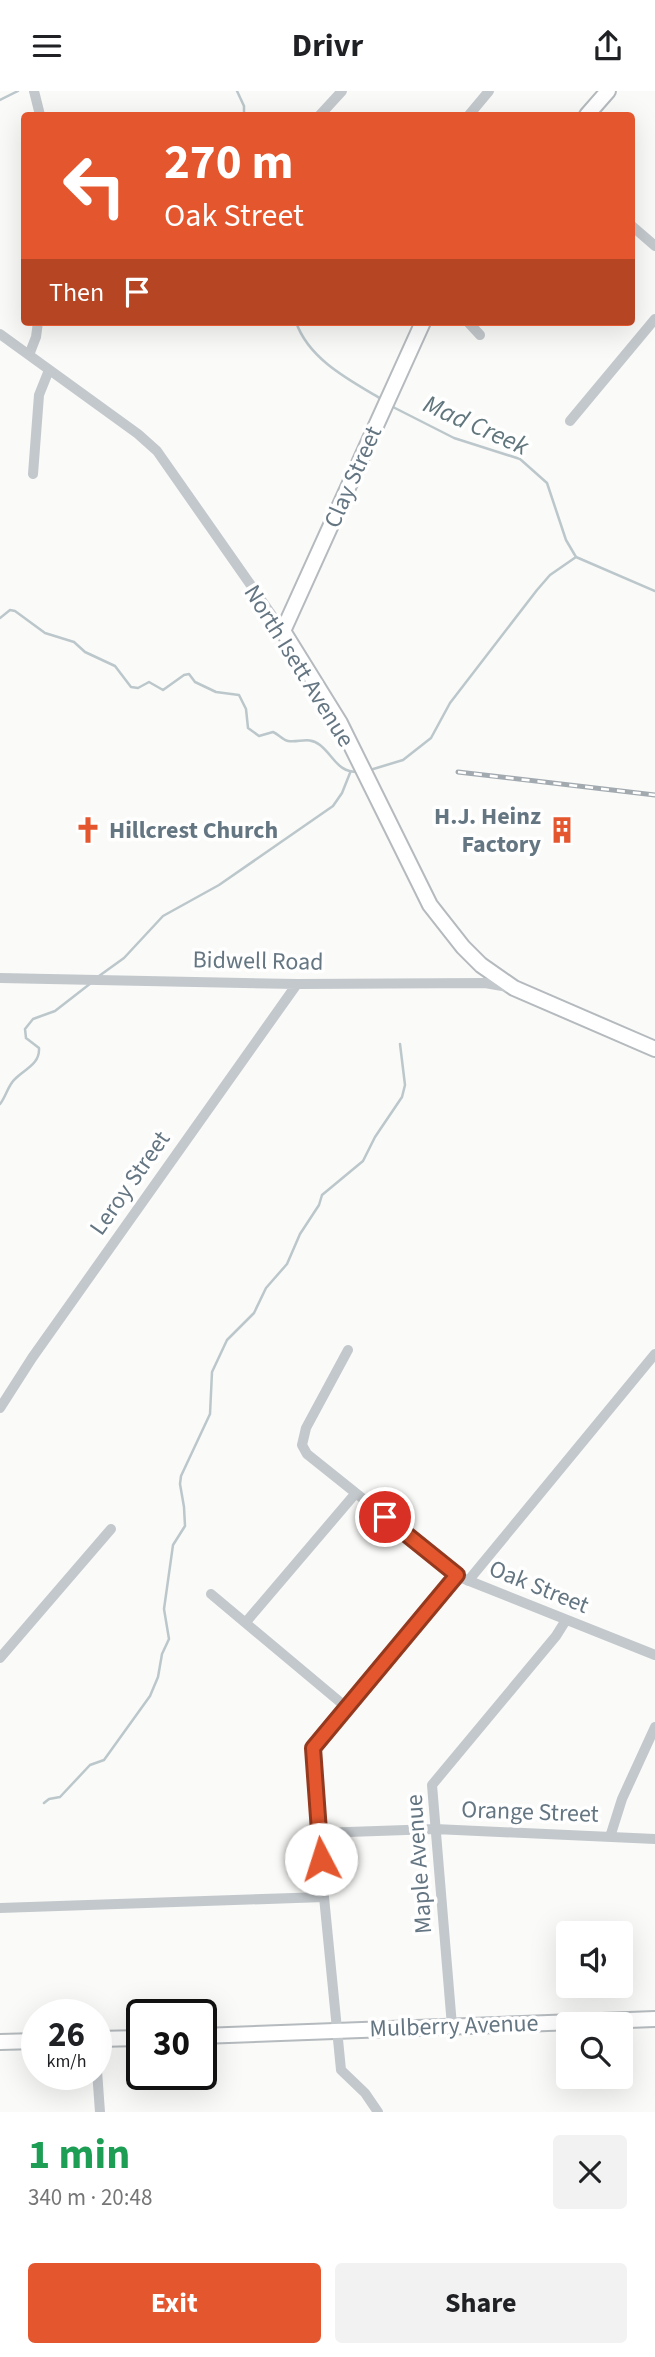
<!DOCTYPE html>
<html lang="en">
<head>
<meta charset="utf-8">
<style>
	:root { --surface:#fff; --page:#f2f2f2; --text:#202124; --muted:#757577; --accent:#e4572e }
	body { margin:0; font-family:"Source Sans 3",sans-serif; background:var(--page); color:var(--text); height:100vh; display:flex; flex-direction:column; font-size:26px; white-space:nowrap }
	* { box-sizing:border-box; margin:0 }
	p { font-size:23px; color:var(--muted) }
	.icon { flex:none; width:38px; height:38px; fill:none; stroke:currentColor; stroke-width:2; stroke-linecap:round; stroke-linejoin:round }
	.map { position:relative; height:2021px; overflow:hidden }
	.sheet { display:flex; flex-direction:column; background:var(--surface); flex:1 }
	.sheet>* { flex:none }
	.banner { position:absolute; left:21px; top:21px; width:614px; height:214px; border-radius:7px; box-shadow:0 7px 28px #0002; background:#e4572e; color:#fff; overflow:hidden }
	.tools { position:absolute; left:556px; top:1830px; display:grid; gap:14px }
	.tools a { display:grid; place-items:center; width:77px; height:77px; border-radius:7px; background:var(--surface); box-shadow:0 7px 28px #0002; font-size:35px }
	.speed { position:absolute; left:21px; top:1908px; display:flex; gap:14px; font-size:35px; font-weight:700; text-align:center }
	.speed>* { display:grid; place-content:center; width:91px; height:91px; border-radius:50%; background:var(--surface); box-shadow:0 7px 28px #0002; line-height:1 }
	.speed small { font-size:18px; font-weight:400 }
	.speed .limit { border:4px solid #111; border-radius:10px; background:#fff; color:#111 }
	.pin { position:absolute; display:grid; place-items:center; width:60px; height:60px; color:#fff; margin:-30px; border:4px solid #fff; border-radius:50%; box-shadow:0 2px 7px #0007 }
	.me { position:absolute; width:77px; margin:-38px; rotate:355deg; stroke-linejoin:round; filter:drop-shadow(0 0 5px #0008) }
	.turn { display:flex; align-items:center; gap:24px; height:147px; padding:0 28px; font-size:32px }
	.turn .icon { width:91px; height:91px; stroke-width:2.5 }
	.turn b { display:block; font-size:49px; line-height:60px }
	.then { display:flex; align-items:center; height:66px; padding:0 28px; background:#0003; gap:14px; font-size:26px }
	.round { display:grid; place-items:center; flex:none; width:74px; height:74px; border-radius:7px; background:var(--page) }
	.head { display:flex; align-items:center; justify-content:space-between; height:119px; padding:0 28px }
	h1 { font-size:42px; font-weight:700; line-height:52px; color:#1e9e55 }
	.cta { display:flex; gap:14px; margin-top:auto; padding:14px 28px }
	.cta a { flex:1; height:80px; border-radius:7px; background:var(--accent); color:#fff; font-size:28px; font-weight:700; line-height:80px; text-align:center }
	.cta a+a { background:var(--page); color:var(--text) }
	header { display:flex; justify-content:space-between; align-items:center; height:91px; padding:0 28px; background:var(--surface); font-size:32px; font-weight:700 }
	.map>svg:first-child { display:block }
</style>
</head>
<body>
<header><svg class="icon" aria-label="menu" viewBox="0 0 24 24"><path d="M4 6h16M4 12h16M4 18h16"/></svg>Drivr<svg class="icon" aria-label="share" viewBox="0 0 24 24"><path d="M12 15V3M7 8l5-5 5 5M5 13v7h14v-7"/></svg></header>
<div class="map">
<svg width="655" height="2021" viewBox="0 0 655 2021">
	<rect width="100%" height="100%" fill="#fafaf8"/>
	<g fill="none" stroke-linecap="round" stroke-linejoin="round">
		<path stroke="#bbc7cb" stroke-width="2.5" d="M237,0L244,15V24
			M0,9L18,0
			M296,231C309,269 351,290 383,309
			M391,315L454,347L520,368L547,392L566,449L576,466L655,500
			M0,527L10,519L15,520L45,542L74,551L85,561L115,575L131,596L138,597L149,591L163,599L184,584L189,583L195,591L216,601L239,604L246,618L248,637L259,645L273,641C278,643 283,649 288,650C299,652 309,645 320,654C335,666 337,682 360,681
			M370,679L403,669L431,647L450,612L537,499L550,484L576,466
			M99,885L124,867L163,825L219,794L333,715L342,702L350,682
			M0,1013C6,1006 8,994 15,988C25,978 40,973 39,957L26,947L25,938L33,928L55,920L91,892
			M44,1712L49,1708L60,1706L90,1674L104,1669L150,1605L158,1586L162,1563L169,1548L164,1518L173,1454L185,1435L184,1416L180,1393L181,1385L210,1323L212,1281L227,1249L254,1222L266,1197L287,1173L300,1143L319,1114L322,1104L363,1070L375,1046L402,1006L405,994L400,953"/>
		<defs>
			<path id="major" d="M587,24L608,0
				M423,231L283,540L340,632L430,814L463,856L481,874L514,897L655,958
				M201,1945L655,1928
				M96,1948L142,1947
				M0,1951L37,1950"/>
		</defs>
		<use href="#major" stroke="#b5babe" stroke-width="18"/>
		<path stroke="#c3c8cc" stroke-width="10" d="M34,0L40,24
			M320,24L342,0
			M469,24L489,0
			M632,135L655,155
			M468,231L480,244
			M0,243L138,343L157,360L283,540
			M29,264L36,246L38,231
			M570,330L655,228
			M33,383L39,304L49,279
			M0,887L297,893L485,892L508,896
			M348,1259L306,1337L302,1354L307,1363L462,1487L655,1564
			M0,1317L32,1267L297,893
			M468,1490L655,1263
			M211,1503L346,1616
			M246,1531L355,1403
			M0,1567L111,1438
			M319,1742L435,1738L655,1748
			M610,1746L622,1708L655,1636
			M0,1817L324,1806
			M452,1935L432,1694L556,1545L566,1529
			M96,1966L100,2021
			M378,2021L365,2002L341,1979L324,1806L313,1657L457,1484"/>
		<use href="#major" stroke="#fff" stroke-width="14"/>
		<defs>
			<path id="rail" d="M458,681L655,704"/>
		</defs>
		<use href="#rail" stroke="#a2aab0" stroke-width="5"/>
		<use href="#rail" stroke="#fff" stroke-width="2.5" stroke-dasharray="8" stroke-linecap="butt"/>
	</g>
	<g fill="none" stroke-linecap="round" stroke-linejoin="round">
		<defs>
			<path id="route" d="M321,1768L313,1657L457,1484L385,1426"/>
		</defs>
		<use href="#route" stroke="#94391e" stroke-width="18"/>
		<use href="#route" stroke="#e4572e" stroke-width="12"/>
	</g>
	<defs>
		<symbol id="church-bare" viewBox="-9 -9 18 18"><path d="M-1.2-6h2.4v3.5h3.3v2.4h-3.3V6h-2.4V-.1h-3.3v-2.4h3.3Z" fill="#e4572e" stroke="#fff" stroke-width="2.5" paint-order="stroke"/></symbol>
		<symbol id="building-bare" viewBox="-9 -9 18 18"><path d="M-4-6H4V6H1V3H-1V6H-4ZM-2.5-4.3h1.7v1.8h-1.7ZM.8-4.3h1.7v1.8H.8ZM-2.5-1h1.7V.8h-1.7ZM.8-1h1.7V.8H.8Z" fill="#e4572e" stroke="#fff" stroke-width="2.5" paint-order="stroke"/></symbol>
	</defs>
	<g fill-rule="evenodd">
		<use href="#church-bare" x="69" y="720" width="38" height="38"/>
		<use href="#building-bare" x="543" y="720" width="38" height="38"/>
	</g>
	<g text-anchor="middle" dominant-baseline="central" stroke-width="7" stroke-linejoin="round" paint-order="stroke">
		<g font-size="24" fill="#657683" stroke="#fff">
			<text transform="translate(353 386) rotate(-66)">Clay Street</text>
			<text transform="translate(299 575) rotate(58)">North Isett Avenue</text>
			<text transform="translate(258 870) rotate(1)">Bidwell Road</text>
			<text transform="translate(130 1092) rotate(-55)">Leroy Street</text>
			<text transform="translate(539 1496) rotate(22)">Oak Street</text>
			<text transform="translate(530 1721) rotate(2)">Orange Street</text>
			<text transform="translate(419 1773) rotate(-94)">Maple Avenue</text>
			<text transform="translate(454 1935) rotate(-2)">Mulberry Avenue</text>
		</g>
		<g font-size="24" font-weight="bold" fill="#657683" stroke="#fff" text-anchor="end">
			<text x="541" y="725">H.J. Heinz<tspan x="541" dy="28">Factory</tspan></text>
			<text x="109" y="739" text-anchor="start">Hillcrest Church</text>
		</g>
		<g font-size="26" font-style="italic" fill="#60757c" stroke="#fff">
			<text transform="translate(476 334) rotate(24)">Mad Creek</text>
		</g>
	</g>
</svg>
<div class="tools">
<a><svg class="icon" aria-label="sound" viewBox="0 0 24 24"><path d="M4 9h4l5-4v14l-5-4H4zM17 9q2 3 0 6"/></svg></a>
<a><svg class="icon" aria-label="search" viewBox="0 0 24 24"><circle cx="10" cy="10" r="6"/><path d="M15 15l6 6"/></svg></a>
</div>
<div class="speed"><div>26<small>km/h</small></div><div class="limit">30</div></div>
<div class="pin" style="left:385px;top:1426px;background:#d93025"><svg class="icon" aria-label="arrive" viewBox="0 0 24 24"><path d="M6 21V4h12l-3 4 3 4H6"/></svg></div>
<svg class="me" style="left:321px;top:1768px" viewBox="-20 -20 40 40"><circle r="19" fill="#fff"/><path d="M0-13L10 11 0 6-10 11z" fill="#e4572e"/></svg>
<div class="banner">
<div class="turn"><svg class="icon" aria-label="left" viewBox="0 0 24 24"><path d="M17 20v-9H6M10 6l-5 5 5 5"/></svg><div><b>270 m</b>Oak Street</div></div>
<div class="then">Then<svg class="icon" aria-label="arrive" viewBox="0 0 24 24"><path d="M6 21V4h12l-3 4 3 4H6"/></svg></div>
</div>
</div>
<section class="sheet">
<div class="head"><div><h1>1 min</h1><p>340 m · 20:48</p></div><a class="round"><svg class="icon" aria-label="close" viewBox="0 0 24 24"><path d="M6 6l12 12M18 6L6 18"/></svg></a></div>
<div class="cta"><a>Exit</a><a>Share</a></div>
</section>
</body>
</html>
